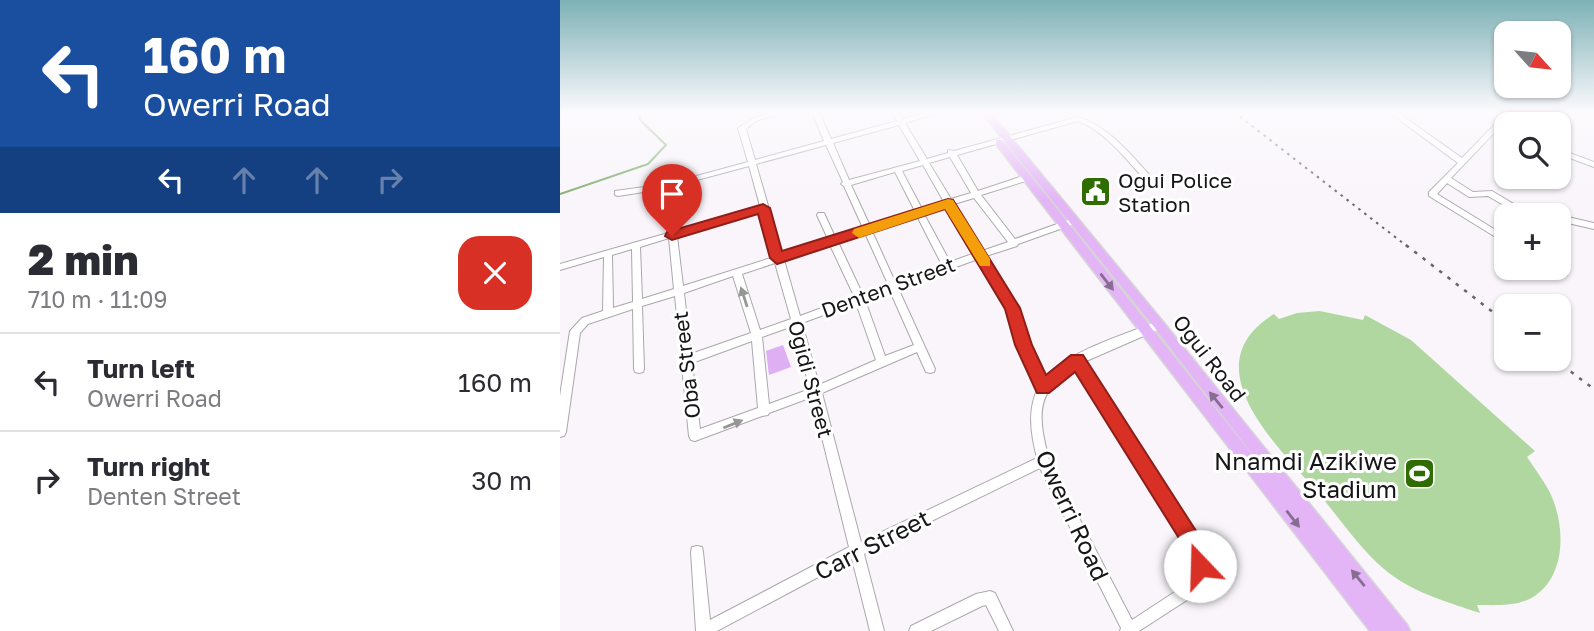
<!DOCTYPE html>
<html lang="en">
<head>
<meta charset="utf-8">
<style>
	:root { --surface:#fff; --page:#f2f2f3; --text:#2b2b33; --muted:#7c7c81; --line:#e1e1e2 }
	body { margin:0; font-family:"Golos Text",sans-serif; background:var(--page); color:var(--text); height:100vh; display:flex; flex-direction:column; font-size:26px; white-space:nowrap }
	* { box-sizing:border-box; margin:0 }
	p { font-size:23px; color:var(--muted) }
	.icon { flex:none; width:38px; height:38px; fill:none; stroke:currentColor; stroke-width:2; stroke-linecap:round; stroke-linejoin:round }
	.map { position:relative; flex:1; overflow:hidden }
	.details { display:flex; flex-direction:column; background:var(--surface); width:560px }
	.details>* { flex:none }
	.hud { background:#1a4fa0; color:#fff; overflow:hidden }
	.needle { width:46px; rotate:117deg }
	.fabs { position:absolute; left:934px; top:21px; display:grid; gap:14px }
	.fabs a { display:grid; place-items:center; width:77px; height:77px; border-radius:14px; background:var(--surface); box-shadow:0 2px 5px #0004; font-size:35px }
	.pin { position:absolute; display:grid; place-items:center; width:60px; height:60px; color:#fff; margin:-72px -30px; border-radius:50% 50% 50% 0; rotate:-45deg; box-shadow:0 0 7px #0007 }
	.pin .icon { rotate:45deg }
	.me { position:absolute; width:77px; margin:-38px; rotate:339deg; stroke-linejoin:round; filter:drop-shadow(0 0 5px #0008) }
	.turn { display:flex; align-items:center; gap:24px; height:147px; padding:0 28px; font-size:32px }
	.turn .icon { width:91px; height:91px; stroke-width:2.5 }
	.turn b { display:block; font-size:49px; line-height:60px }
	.lanes { display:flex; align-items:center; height:66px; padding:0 28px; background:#0003; justify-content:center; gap:35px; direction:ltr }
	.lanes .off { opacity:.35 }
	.round { display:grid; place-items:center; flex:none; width:74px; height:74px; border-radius:21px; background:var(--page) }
	.head { display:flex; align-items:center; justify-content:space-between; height:119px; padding:0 28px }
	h1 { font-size:42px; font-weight:800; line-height:52px }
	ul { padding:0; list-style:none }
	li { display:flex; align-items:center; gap:21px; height:98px; padding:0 28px; border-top:2px solid var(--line) }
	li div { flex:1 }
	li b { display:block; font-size:26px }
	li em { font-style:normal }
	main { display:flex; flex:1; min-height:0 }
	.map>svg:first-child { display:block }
</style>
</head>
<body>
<main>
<section class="details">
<div class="hud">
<div class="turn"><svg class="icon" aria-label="left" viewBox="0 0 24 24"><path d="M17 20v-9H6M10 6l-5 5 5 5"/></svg><div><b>160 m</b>Owerri Road</div></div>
<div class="lanes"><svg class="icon" aria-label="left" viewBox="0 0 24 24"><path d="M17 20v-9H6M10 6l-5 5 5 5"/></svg><svg class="icon off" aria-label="ahead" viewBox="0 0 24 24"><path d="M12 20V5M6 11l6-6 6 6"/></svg><svg class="icon off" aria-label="ahead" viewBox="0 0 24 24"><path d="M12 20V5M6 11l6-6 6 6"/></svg><svg class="icon off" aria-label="right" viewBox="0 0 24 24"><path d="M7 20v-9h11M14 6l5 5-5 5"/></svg></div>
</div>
<div class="head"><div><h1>2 min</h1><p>710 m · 11:09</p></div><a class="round" style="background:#d93025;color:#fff"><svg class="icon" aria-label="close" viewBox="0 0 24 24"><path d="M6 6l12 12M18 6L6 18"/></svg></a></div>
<ul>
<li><svg class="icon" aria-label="left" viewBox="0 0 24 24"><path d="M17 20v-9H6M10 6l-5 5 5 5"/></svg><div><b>Turn left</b><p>Owerri Road</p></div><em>160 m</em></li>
<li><svg class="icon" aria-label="right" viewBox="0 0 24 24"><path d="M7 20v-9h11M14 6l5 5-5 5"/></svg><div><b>Turn right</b><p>Denten Street</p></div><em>30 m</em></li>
</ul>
</section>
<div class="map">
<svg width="1034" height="631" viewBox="0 0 1034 631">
	<rect width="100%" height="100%" fill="#f9f5fb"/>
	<path fill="#b1d7a0" d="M760,311L803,320L805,315L851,340L975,451L967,457C974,468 982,478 988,489C1005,520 1008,572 976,595C960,607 936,605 917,605L920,613C887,602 851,592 824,569C799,548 779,517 758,493C718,446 630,366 714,314L719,319L737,313Z"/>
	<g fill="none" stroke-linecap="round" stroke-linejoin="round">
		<path stroke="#7ead6a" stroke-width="2" d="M0,194L88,164L106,145L80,120L79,112"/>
	</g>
	<path fill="#deaff3" d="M223,345L231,367L209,375L206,351Z"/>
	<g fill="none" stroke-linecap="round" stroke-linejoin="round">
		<defs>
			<path id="minor" d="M213,112H225L196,121L186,129L195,160L264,141L252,112H259L271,139L337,121L332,112H339L343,119L369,112H381L345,123L367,159L388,153V150L394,151L518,117C551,127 574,159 597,183V187H591C571,165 546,131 518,121L397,155L418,191L463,176H469V180L421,195L455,239L511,219L514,218L518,221L517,223L458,244L457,246L426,256L457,308L468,345L484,378C507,352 563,335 596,322H602L604,325L602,328L524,362L570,430L645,550L646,555L641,591L579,631H560L561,628L480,468L304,554L324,631H310L292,559L157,631H136L131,552L132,547L137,546L142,547L143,552L150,620L289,547L252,397L209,413L208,415L202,416L135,441L131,440L129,436L115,296L82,306L84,369L83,372L79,373L75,372L74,369L73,309L28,324L20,333L6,432L4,436L0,437V396L10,331L22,318L43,311L44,257L0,270V264L108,233L103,189L58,196L55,195V191L107,184L188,162L178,128L192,119ZM339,125L360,161L289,180L273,143ZM266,145L283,182L281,184L284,186L303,228L275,237L264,213H258L257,215L268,239L222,254L196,164ZM390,157L411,193L391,199L369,163ZM363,165L384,202L362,209L342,171ZM189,166L200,206L116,230L111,187ZM335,172L355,211L310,226L291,185ZM414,198L448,242L422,251L394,204ZM387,206L415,253L390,262L364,214ZM201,211L214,257L123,286L117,236ZM357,216L382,265L335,282L312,231ZM305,233L328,284L302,293L278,242ZM109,238L114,289L82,299L80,247ZM270,245L294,296L240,316L224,260ZM72,249L73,302L53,308L52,255ZM418,259L447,308L458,345L478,388C467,411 471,434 477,458L301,542L262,393L357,352L366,372L370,373L374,372L375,369L338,288ZM215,263L231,319L200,330L182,274ZM173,276L191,333L131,354L124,293ZM330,291L354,345L325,356L305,300ZM296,303L316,360L259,385L242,323ZM233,326L250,389L209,404L202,337ZM192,341L198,408L140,429L132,363ZM516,366L562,438L633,556L630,582L572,620L489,460C478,417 474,391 516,366Z
				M829,112H837L902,158L947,112H954L891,178L913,192L932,191L957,206L990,213L991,215H976L952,210L928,196L909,197L887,183L877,194L947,237V244L869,196V192L898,163Z
				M999,149L1034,162V167L999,154Z
				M999,215L1034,223V229L999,221Z
				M986,268H997L1007,275L1002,278C997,277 988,273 986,268Z
				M430,591L435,593L453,631H439L426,605L422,606L371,631H349L351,626L416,594Z"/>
			<path id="major" d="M421,112H430L603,322L847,625L850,631H810L436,144V140H442L717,486L595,328Z"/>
		</defs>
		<use href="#minor" stroke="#aba7ac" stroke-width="2"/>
		<use href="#major" stroke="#d5d5d5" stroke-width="3"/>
		<use href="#minor" fill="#fff" fill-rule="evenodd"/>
		<use href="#major" fill="#e3b5f7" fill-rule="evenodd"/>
		<path stroke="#676568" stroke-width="2" stroke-dasharray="2.5 5" stroke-linecap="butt" d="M674,112L848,247"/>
		<path stroke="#676568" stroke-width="2.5" stroke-dasharray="3.5 7" stroke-linecap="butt" d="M846,245L947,323
			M994,359L1034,389"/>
	</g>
	<defs><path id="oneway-solid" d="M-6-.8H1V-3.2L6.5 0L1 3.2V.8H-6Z" transform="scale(1.75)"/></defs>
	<g fill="#876d92">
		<use href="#oneway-solid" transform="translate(547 282) rotate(52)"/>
		<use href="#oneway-solid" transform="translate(656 400) rotate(-129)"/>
		<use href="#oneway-solid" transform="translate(733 519) rotate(52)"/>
		<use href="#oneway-solid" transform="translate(798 578) rotate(-129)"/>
	</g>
	<g fill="#969697">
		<use href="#oneway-solid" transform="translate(184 297) rotate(-108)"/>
		<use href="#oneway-solid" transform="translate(173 424) rotate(-22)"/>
	</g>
	<linearGradient id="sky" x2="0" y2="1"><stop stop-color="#7db1b6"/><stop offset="0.56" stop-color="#fcfafd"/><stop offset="1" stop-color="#fcfafd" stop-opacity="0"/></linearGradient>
	<rect width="1034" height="201" fill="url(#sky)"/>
	<path fill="#d93025" stroke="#8d1f18" stroke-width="2" d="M388,199L393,200L460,308L472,345L486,375L511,355H523L647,548L651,566L648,574L640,577L633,574L629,557L617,535L515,372L489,393H477L455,345L445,309L385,209L217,264L210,258L198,214L112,240L105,236L107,232L203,204L210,208L222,251Z"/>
	<path fill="#f59e0b" d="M388,199L393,200L430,259V266H420L385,209L299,238L292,233L294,229Z"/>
	<defs>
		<symbol id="civic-square" viewBox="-11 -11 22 22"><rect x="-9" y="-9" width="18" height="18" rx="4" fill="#306d00" stroke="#fff"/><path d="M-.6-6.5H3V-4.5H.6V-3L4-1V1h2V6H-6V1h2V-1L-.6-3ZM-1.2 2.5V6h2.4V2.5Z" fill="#fff"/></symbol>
		<symbol id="stadium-square" viewBox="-11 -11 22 22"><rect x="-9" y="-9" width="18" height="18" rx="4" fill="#306d00" stroke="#fff"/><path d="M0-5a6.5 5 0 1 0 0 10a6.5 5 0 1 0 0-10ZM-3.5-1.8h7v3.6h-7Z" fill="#fff"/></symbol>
	</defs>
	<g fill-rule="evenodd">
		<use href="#civic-square" x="518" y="174" width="35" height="35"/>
		<use href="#stadium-square" x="842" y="456" width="35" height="35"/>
	</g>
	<g text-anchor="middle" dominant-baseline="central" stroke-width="6" stroke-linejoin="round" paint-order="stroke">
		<g font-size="21" fill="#161517" stroke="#fff" text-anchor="start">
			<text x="558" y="180">Ogui Police<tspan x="558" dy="24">Station</tspan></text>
		</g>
		<g font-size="21" fill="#161517" stroke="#fff">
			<text transform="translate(328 287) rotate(-20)">Denten Street</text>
			<text transform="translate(650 358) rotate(52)">Ogui Road</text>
			<text transform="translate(126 365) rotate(-97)">Oba Street</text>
			<text transform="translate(251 379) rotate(75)">Ogidi Street</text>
		</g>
		<g font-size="24" fill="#161517" stroke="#fff" text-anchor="end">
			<text x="837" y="460">Nnamdi Azikiwe<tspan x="837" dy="28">Stadium</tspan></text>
		</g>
		<g font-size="24" fill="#161517" stroke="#fff">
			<text transform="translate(513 515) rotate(65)">Owerri Road</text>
			<text transform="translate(312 544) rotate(-27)">Carr Street</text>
		</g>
	</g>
</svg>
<div class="fabs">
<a><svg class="needle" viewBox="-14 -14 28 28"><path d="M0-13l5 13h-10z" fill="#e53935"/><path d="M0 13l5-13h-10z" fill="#7c7c81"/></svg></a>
<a><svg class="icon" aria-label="search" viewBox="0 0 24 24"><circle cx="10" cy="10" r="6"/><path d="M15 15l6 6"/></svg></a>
<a>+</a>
<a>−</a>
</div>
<div class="pin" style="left:112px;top:236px;background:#d93025"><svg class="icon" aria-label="arrive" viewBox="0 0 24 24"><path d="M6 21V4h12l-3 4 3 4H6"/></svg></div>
<svg class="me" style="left:640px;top:566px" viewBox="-20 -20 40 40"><circle r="19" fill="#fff"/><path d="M0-13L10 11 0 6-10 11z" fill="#d93025"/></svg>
</div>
</main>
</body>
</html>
